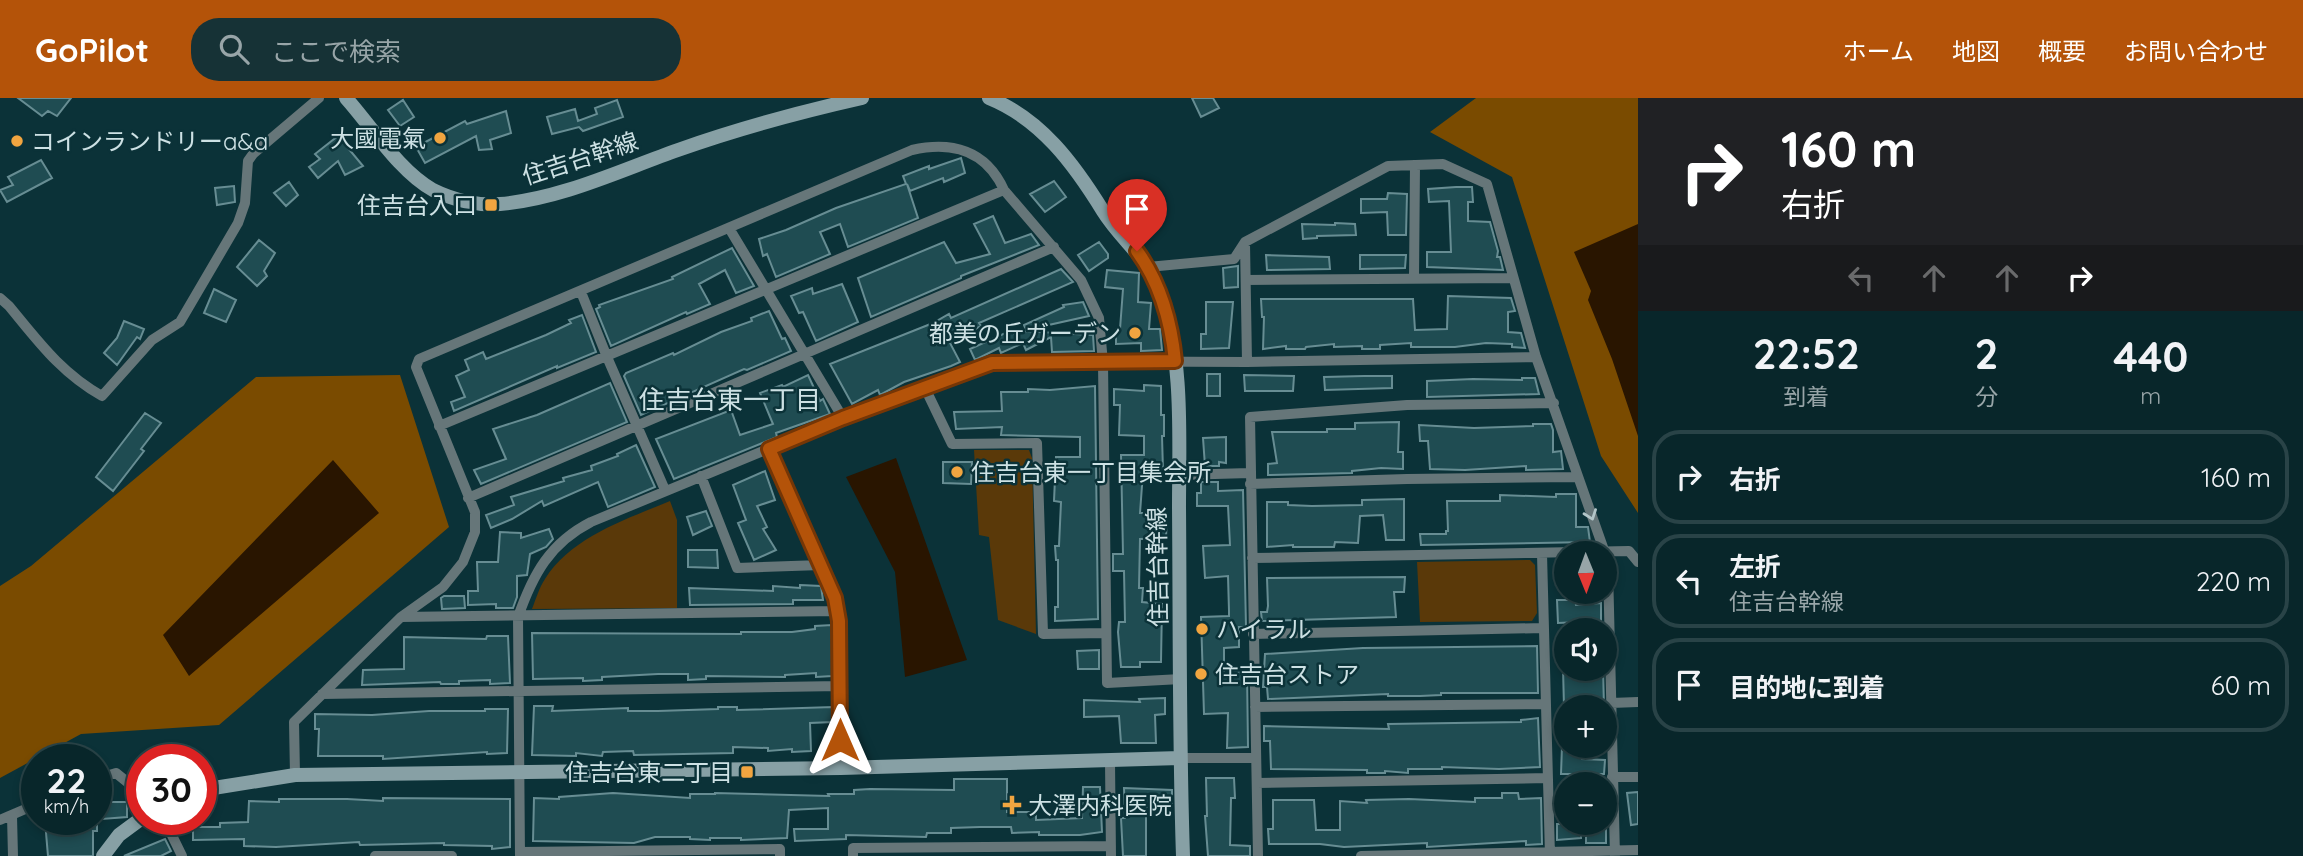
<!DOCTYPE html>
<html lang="ja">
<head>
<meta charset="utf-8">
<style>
	:root { --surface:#08262a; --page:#163236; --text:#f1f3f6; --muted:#98a5a8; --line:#294347; --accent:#b45309 }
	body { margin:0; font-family:Quicksand,"Noto Sans JP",sans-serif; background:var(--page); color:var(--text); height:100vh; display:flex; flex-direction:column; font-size:26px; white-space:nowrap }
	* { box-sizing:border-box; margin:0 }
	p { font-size:23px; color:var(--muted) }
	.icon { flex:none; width:38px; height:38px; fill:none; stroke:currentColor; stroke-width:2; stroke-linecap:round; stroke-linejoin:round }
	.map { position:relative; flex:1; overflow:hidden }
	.side { display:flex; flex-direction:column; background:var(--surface); width:665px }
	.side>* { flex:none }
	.top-card { background:#202124; color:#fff; overflow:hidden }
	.needle { width:46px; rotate:179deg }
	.controls { position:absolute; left:1554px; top:443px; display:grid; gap:14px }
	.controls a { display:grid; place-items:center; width:63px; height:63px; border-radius:50%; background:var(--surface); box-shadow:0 4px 10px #0003,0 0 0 2px var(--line); font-size:35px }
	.speed { position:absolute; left:21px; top:646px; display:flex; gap:14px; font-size:35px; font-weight:700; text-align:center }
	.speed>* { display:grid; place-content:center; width:91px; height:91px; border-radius:50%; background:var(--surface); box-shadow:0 4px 10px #0003,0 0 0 2px var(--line); line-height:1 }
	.speed small { font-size:18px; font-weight:400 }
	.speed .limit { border:10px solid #d22; background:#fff; color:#111 }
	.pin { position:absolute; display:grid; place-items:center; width:60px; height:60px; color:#fff; margin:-72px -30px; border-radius:50% 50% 50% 0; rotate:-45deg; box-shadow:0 0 7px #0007 }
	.pin .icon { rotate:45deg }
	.me { position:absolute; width:77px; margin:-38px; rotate:0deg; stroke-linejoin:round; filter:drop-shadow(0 0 5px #0008) }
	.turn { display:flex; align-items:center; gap:24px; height:147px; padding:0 28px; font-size:32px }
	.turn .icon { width:91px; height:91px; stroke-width:2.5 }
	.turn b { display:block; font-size:49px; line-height:60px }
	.lanes { display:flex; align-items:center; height:66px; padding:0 28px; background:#0003; justify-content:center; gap:35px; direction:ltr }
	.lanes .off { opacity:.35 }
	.eta { display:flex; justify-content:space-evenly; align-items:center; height:119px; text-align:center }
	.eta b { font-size:42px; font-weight:800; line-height:49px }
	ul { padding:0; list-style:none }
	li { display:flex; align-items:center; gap:21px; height:94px; margin:0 14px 10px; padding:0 14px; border:4px solid var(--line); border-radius:28px }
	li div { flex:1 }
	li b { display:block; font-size:26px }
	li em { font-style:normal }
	header { display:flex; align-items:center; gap:42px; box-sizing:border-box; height:98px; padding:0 35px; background:var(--accent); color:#fff }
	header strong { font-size:33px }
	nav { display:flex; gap:38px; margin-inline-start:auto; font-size:24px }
	.search { width:490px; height:63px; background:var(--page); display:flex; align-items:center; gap:18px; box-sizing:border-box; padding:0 24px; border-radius:28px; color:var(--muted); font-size:26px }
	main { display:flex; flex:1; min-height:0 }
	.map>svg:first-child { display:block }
</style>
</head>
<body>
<header>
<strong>GoPilot</strong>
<div class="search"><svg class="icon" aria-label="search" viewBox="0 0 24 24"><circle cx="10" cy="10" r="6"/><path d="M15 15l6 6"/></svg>ここで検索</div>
<nav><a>ホーム</a><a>地図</a><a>概要</a><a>お問い合わせ</a></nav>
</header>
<main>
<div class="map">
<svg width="1638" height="758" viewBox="0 0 1638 758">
	<rect width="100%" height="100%" fill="#0b3238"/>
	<path fill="#5a3909" d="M974,352H1029L1032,360L1036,536L998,522L989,439L979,437Z
		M670,403L677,422V510L532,511C536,501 539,490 545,481C571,439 627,421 670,403Z
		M1530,462L1535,467L1537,515L1532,523L1420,524L1417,464Z"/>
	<path fill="#7a4b00" d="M1476,0H1638V415L1601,358L1512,79L1430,34Z
		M400,277L449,429L219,627L81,636L0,680V488L31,468L256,279Z"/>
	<path fill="#291500" d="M1638,126V338L1612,261L1588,202L1591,193L1574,154Z
		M896,360L967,562L905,579L895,474L846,379Z
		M333,362L379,415L189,578L163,537Z"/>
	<path fill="#1f4c52" stroke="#678d93" stroke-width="2" d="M18,0H71L57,18L48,13L42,18Z
		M1192,0H1213L1219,10L1201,19Z
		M403,2L414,19L400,28L388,12Z
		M617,2L623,19L583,33L579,29L552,36L547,19L575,11L578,23L597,16L595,10Z
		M506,13L511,35L490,42L492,51L479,52L476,38L425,65L416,49L465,23L467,26Z
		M338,38L363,68L345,77L338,63L318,80L309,69L320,61L315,56Z
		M961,60L965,75L944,84L943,80L910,93L907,86L918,120L848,149L840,126L820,134L830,156L776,179L767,156L763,158L759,141L786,132L836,110L906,86L903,78L929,68V71Z
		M41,62L52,80L7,104L0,92L13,87L8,79Z
		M1054,83L1066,99L1045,114L1030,96Z
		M289,84L298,97L286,108L274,95Z
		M234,88L235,104L217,107L215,90Z
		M1456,89H1472L1473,104H1468V123L1490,124L1498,153L1497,159H1500L1503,172L1427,169V154H1451L1449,103L1429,104L1428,91Z
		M1388,95L1407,96L1406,137H1388L1387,114L1361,115V101H1387Z
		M993,118L1005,145L1031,136L1039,147L961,178V180L871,219L858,180L944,144L956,165L990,156L974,126Z
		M1335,125L1355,126L1356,137L1317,138V140L1303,141L1302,126L1335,127Z
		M259,142L275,155L264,173L267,178L257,188L237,169Z
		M1099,144L1108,156V160L1089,173L1078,157Z
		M732,150L754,188L736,195L725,172L699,186L710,206L687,216L686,214L611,248L596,211L600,209L599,207L673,181L672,179Z
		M1266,157L1329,159L1330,171L1267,172Z
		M1360,157H1406L1405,170L1360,171Z
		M1238,168V189L1224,190L1223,170Z
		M1061,171L1073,184L979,225L981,228L950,245L960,264L951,268L904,284L880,297L878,292L852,306L830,266L933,225L949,216L951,220Z
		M1107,172L1139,175L1138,204L1151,205L1149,231H1160L1162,252L1141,253V245L1116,246V231H1120L1123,191L1105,189Z
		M842,186L858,224L816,243L803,214L799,215L791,198L812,190L813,196Z
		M214,191L236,202L226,224L204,215Z
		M1448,198L1511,200L1515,213L1508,214V234L1521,235L1525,250L1512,249V246L1486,245L1455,249H1411V245L1380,247V251H1362V248L1334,249V246L1306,249L1305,251H1286V248L1263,251L1264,219H1262L1261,201H1413L1415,232L1447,231Z
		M1083,204L1089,218L1026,232L1024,227L1064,209L1063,207Z
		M1206,204H1233L1229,250L1201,251V236H1206Z
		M769,213L782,241L785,240L791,253L747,272L744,271L641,317L624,278L626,275L673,255L674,257L721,234L752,223L751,220Z
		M582,217L596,254L557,270V268L454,313L451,304L465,299L456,278L469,272L465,262L483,254L486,261L546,237L571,225L569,222Z
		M124,223L144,231L140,241L137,239L117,267L104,255L117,240Z
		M1012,232L1014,236L1021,233L1093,237L1094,253L1052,254L1051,239L1026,252L1023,245L1001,255L999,250L975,262L970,251Z
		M1207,276H1220V298H1207Z
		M808,277L820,303L823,301L830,316L776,335L777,339L674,381L656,341L731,312L740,337L773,326L760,295L782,287L783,289Z
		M1244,277L1294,278L1293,293H1245Z
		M1364,278H1392V290L1325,292L1324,279Z
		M1522,280H1535L1539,296L1427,299V283L1473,281L1522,282Z
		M610,285L627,324L481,386L474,372L506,361L493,331L537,317Z
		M1144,287L1161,288V317H1164V338H1162L1163,373L1143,374L1140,415H1167L1166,440L1140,441L1139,490H1143L1142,504L1162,506L1161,564H1140V569H1121L1118,534L1119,524H1125L1124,473H1113V456H1123L1121,357H1144V338L1119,337L1120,307H1114V291L1144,293Z
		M1095,288L1098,521L1055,523V509H1058V462H1056L1055,448H1059L1061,404L1054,403L1056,359H1080V339L1001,337L1002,329L956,331L954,314L1002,313L1001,294H1028V291L1050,292Z
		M145,315L161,325L141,351L144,353L113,393L96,379Z
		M1399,324L1398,354H1403V371L1381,370L1352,373V375L1268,377V366L1277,365L1272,334H1327V331H1355V325Z
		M1533,326H1551L1553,332V354L1561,353L1563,371L1526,372V368L1465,372L1430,371L1428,343H1420L1419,327L1474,330L1533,328Z
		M1226,339V365L1219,364V368H1205L1203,340Z
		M636,347L655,389L608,409L598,384L544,408L542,403L512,421L491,430L486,417L514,407L511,399L564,383L563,380L592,372L591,368L618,358L617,356Z
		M943,364H972L971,386L943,385Z
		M765,373L775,402L757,408L767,429L763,431L776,452L754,462L738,425L746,422L733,387Z
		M1201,384H1218V393L1243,392L1246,529H1239V549L1224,550V575L1247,574L1248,649L1227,650L1228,615L1204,616L1201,519L1229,518V513L1228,478L1205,480L1203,448L1230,447L1228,408H1197V395H1201Z
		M1556,396H1576V429H1588L1590,444L1421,447L1420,436H1446V433H1448L1447,403H1500V397L1556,399Z
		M1404,401V442H1386L1383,417L1360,418L1358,445L1335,444L1334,449H1293V447L1267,449V404H1288V407L1312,408L1362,407V402Z
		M706,413L712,428L693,437L687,419Z
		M549,431L553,441L546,449L530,456L527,477L517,478V499L513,510H496V506L468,507V493H478L477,464H498L500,434L521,435V440Z
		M688,452H717L718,470L688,469Z
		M1405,479L1404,494H1394L1396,519L1262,523L1261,514H1267L1268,508L1267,480Z
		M800,487L821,488L823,502H793V506L690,507L689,490L773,493V488L800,490Z
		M444,498H464L465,510L442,511L441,500Z
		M1557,502H1575L1576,507L1601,505V523L1558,525Z
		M832,527V578L816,579V575L785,577V579L706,578V581L688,582V576H658L602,579V582L583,583V580L533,581L532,535L741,536V534H792L815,531V528Z
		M487,538H508L510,585L490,586V582L459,583V586H441L440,584L362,587L363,572L404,571V539L486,541Z
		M1537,548L1538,595H1441V597L1420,598H1388V596L1268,601L1267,589H1263L1265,556L1363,550Z
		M1099,552V571H1078L1077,553Z
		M1563,570H1603L1604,609H1564Z
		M1165,600V616L1155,617L1156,645H1121L1119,618L1084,619V602L1140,604L1139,601Z
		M534,608H553L552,613L628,610V613H658L718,611V609H737V612L833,609V624L810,625L811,653L792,654V651L768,653V650L733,649V655L634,657L633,653L603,654L602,658L576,655V658L532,657Z
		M485,611H508L507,655L487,656V654L383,661V658H318L319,631H315V616L372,617L429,613H485Z
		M1538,620L1540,669L1499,671L1442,669V671H1408V675L1385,673V675H1367V672L1271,671L1270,643H1264V628L1389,631L1388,626L1521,624V622Z
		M1562,648H1582V661L1605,662L1604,676H1561Z
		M1206,680H1234L1235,700H1231L1230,747L1250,748V758H1208L1205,718H1207Z
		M954,681H1007V714H1036V722L1082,720L1083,689H1100L1102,734L1080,737H1039V734L1012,735L1011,729H980L951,730V735H927L926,739L846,737V741L795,743L794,731H828V710L789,712L787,740L741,742V740H710V742L690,741V739H655L634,745L533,743L534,700L559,701V699L613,695L690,700V696H715V695L829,698L828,696H854V692L870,691L954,692Z
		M1124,690L1172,692V708L1146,709V758H1123L1121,720H1125Z
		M1638,694V726L1631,727L1627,695Z
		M1502,695H1518L1519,701L1541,700L1542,746L1526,747V743L1427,749V745L1344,749L1320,746H1269L1268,731H1273V702H1314L1316,732H1340V703L1367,705L1366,702L1409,701L1475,704V700H1502Z
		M383,700L510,701V749L492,751V748L444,747V745L360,747L359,744L276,749L244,748V741L193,742V729H220V725L248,724L249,703L279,704V701H347L383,703Z
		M102,704H127V719L102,721Z
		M72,721H97V733H93V758H48L45,723L72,724Z
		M1557,726H1581V740L1557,742Z
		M1586,730H1606V745H1586Z
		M165,741L171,753L161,758H124Z"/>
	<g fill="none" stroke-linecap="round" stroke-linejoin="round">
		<path stroke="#667679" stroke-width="10" d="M729,130L843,320
			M1245,145L1247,264
			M1148,169L1234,161L1245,144L1388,68L1443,66L1487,86L1536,259L1605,455
			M1414,180L1415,67
			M1246,182L1513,180
			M581,194L607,259L665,392
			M0,200L9,208C38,243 61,275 102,298L152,242L180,224L238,125L245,105L248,63L253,56L319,0
			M925,290L952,346L1037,345L1043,536L1106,535
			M439,328L1004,92
			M770,351L835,500L840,523L841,670
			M1179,377L1250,375
			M701,378L737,470L821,467
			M1250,386L1407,381L1577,379
			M468,400L1054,149
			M1605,455L1608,470L1615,758
			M1542,456L1550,758
			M1252,460L1629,453L1638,464
			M401,519L838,513
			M1253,536L1543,530
			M322,596L840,588
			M1611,605L1638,604
			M1255,609L1545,606
			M1180,660H1256
			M1110,664L1111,758
			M295,677L294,624L401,519L443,489L463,464L475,434V414L416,269L419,261L912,52C952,43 986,52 1004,92L1081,182L1099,220L1103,265L1107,585L1181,581
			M1612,679H1638
			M96,681L116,675L142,696
			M1257,685L1548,680
			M12,718L13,758
			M164,721L182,758
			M0,722L37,706
			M520,754L780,751V758
			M375,758H452
			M520,758L518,519C533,476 550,445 591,424L843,320L992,265L1015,263L1247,264L1536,259
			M853,758V750L1111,748
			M1258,758L1250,319L1407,307L1554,305
			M1361,758L1638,752"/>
		<path stroke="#87a0a5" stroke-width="14" d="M346,0C372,29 399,73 433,92C453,102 478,108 500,106C561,101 621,72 678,52C737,31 800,14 862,0
			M989,0C1041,21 1074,66 1103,113C1121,142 1149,161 1160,194C1184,262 1179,338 1179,409C1180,525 1179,642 1183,758
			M201,692L295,677L841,670L1180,660
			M103,758L119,737L142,720"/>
	</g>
	<defs><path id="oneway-chevron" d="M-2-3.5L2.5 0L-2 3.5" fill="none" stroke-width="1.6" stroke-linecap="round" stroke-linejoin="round" transform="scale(1.75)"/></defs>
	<use stroke="#b3c6c9" href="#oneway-chevron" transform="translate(1591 417) rotate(70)"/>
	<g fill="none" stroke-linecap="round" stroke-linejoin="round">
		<defs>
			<path id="route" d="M840,642L839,523L835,500L769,351L843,320L992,265L1175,263C1171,223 1161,186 1137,153"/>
		</defs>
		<use href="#route" stroke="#753606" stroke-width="18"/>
		<use href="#route" stroke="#b45309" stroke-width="12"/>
	</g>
	<g fill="#f1a540" stroke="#0b3238" stroke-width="2.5">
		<circle cx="440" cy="40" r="7"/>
		<circle cx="17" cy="43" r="7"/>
		<rect x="484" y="100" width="14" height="14" rx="3.5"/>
		<circle cx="1135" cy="235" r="7"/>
		<circle cx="957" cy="374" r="7"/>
		<circle cx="1202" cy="531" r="7"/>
		<circle cx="1201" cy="576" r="7"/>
		<rect x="740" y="667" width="14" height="14" rx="3.5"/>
		<path d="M1008.5 696.5h7v7h7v7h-7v7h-7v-7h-7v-7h7z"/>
	</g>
	<g text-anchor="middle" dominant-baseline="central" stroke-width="5" stroke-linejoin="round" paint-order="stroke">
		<g font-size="24" fill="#cde1e4" stroke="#0b3238" text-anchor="start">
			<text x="426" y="40" text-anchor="end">大國電氣</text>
			<text x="31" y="43">コインランドリーa&amp;a</text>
			<text x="477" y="107" text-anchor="end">住吉台入口</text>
			<text x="1121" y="235" text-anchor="end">都美の丘ガーデン</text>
			<text x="971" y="374">住吉台東一丁目集会所</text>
			<text x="1216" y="531">ハイラル</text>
			<text x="1215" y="576">住吉台ストア</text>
			<text x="733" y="674" text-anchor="end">住吉台東二丁目</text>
			<text x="1028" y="707">大澤内科医院</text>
		</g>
		<g font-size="24" fill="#cde1e4" stroke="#0b3238">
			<text transform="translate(580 60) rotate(-18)">住吉台幹線</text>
			<text transform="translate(1157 469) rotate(-91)">住吉台幹線</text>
		</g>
		<g font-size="26" fill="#cde1e4" stroke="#0b3238">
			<text x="730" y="301">住吉台東一丁目</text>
		</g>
	</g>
</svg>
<div class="controls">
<a><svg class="needle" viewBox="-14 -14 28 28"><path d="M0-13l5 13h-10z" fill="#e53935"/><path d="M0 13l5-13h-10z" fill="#98a5a8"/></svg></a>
<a><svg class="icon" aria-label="sound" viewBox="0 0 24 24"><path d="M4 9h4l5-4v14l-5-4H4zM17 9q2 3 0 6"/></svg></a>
<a>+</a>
<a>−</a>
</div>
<div class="speed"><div>22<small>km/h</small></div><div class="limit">30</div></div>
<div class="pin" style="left:1137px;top:153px;background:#d93025"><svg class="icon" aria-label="arrive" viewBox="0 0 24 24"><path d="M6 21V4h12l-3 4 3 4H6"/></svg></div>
<svg class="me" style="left:840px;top:642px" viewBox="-20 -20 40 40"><path d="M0-17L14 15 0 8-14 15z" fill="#b45309" stroke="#fff" stroke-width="4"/></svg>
</div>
<section class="side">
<div class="top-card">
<div class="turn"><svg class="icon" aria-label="right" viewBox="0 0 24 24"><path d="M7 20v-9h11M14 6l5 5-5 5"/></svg><div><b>160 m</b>右折</div></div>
<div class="lanes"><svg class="icon off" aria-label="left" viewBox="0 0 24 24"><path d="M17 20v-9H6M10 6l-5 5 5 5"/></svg><svg class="icon off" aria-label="ahead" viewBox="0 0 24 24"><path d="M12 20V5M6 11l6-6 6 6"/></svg><svg class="icon off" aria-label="ahead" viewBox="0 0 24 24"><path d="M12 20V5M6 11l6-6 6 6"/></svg><svg class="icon" aria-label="right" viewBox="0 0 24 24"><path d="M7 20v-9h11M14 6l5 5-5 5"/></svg></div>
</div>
<div class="eta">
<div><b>22:52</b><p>到着</p></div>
<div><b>2</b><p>分</p></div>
<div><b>440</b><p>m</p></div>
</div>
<ul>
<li><svg class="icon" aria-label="right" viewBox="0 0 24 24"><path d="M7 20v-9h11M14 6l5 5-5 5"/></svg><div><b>右折</b></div><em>160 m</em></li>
<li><svg class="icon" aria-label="left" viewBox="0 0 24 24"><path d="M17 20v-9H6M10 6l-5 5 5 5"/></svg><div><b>左折</b><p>住吉台幹線</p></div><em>220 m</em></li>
<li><svg class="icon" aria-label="arrive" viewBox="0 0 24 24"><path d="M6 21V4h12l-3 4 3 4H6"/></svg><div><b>目的地に到着</b></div><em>60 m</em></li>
</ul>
</section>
</main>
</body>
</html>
